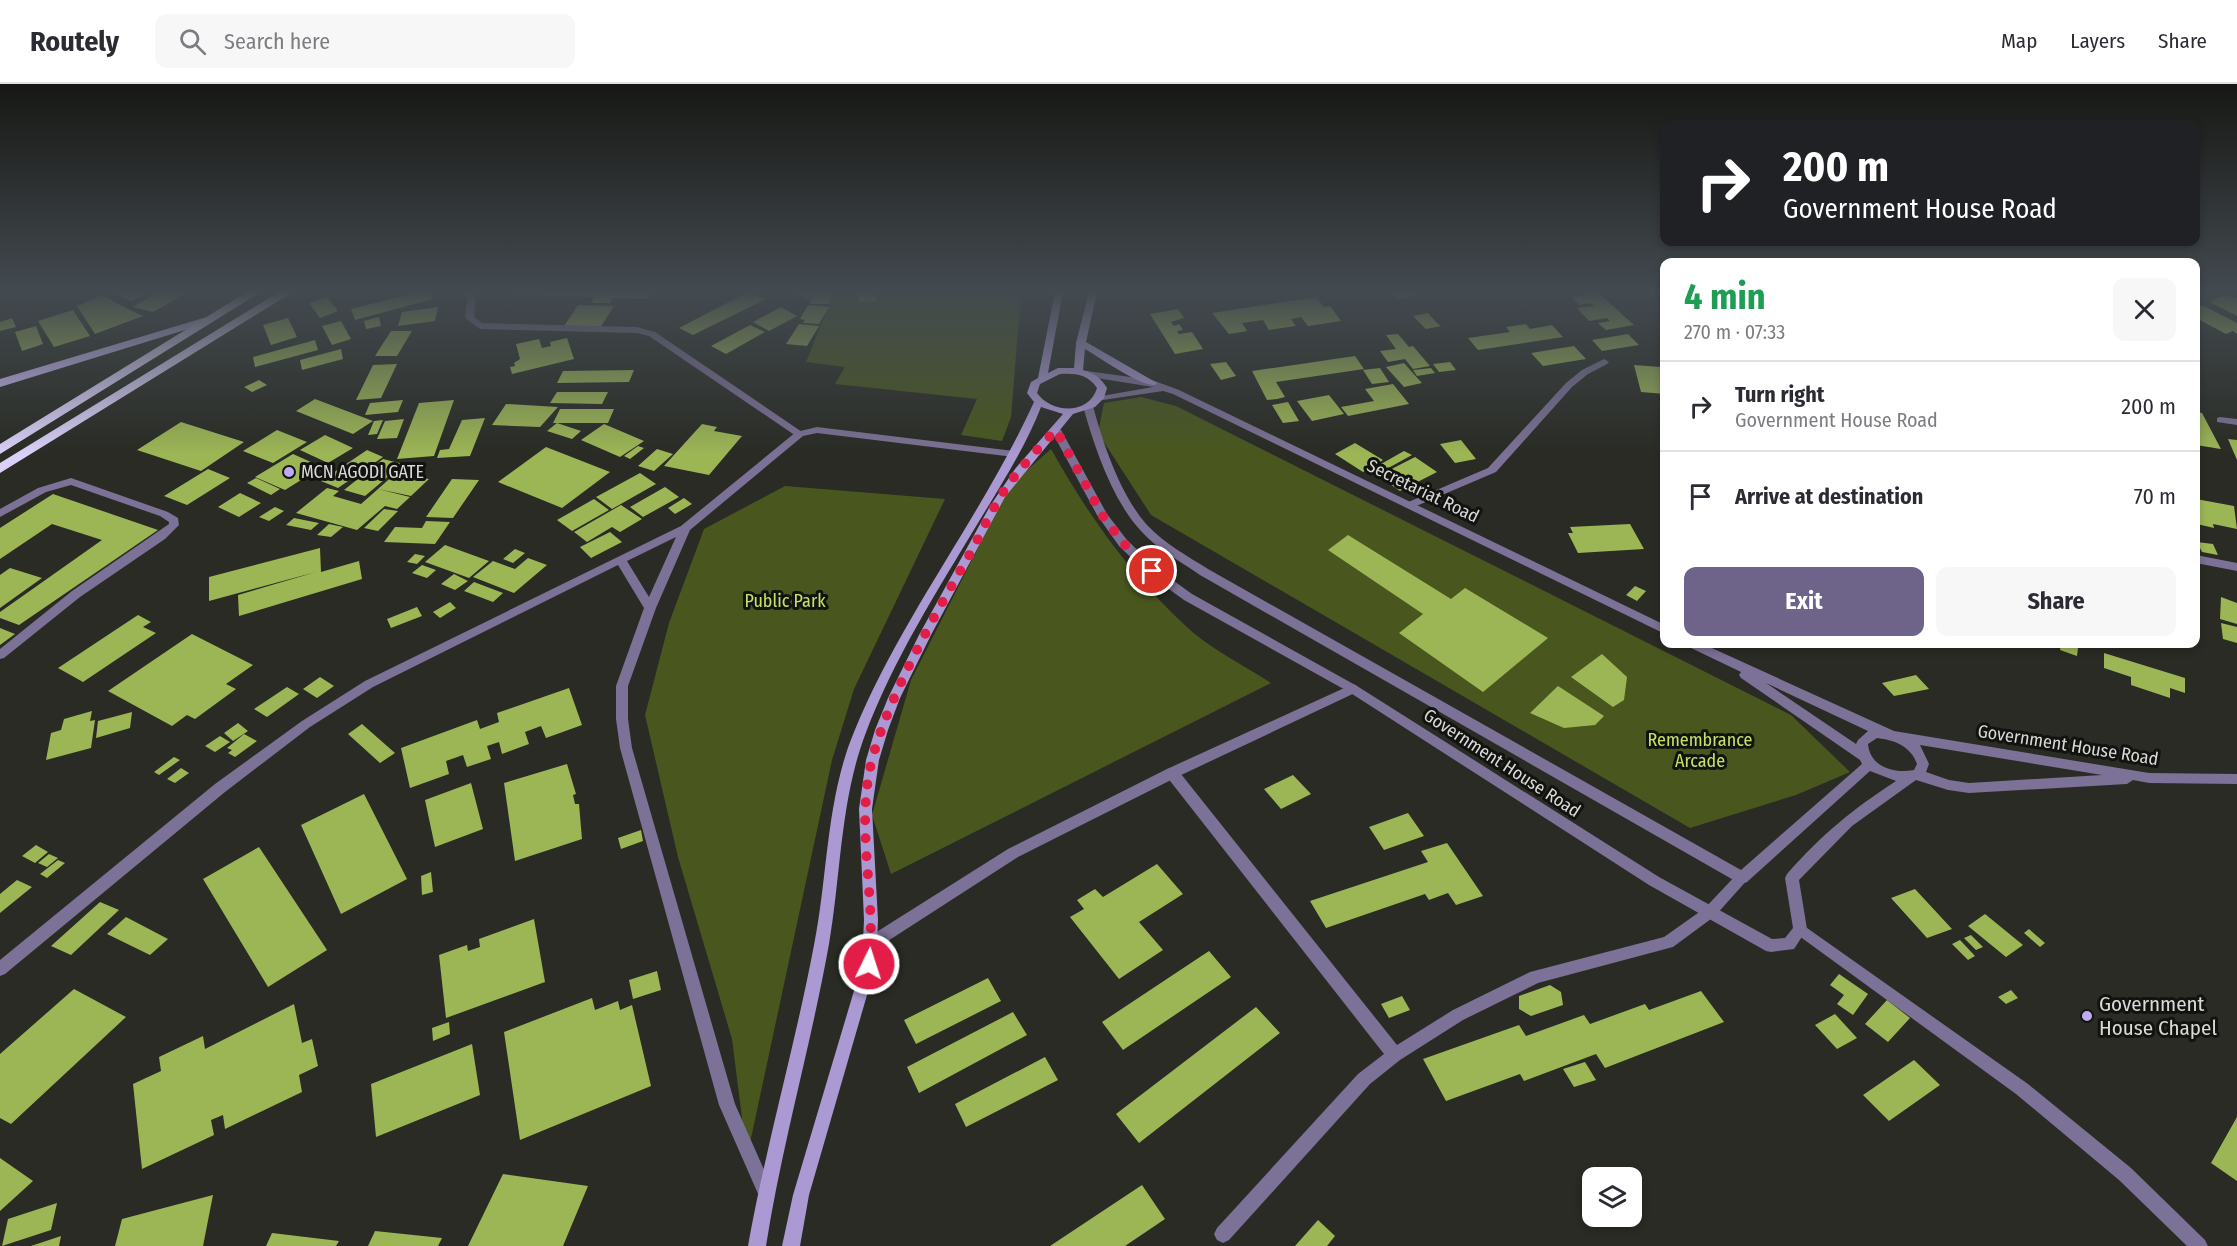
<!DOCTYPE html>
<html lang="en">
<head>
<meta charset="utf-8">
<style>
	:root { --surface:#fff; --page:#f7f7f7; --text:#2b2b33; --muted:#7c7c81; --line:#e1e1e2; --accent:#6e648a }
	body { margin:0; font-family:"Fira Sans Condensed",sans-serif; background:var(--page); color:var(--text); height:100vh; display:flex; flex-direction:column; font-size:22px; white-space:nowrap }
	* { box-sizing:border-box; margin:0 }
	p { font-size:20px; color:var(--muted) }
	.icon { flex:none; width:33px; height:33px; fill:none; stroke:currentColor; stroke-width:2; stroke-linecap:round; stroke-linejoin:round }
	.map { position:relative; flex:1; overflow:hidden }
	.panel { position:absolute; left:1660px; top:174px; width:540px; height:390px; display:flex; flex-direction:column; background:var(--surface); border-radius:12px; box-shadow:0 3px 9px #0003 }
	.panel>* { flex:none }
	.banner { position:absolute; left:1660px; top:36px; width:540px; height:126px; border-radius:12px; box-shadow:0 3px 9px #0003; background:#202124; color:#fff; overflow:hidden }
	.tools { position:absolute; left:1582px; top:1083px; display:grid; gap:12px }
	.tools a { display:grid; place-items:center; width:60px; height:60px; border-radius:12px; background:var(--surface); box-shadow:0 3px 9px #0003; font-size:30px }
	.pin { position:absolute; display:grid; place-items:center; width:51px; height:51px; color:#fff; margin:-26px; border:3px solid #fff; border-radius:50%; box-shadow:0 2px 6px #0007 }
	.me { position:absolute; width:66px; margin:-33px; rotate:4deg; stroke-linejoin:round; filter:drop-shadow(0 0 4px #0008) }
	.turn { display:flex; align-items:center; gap:21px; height:126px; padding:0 24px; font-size:27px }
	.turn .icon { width:78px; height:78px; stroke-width:2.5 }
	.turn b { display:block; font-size:42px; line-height:51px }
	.round { display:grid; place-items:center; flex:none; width:63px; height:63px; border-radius:12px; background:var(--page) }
	.head { display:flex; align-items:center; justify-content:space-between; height:102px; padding:0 24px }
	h1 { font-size:36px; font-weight:700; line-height:45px; color:#1e9e55 }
	.primary-button { display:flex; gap:12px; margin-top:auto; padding:12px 24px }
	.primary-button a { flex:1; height:69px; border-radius:12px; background:var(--accent); color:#fff; font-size:24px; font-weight:700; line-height:69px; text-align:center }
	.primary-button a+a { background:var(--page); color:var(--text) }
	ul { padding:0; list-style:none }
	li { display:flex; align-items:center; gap:18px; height:90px; padding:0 24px; border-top:2px solid var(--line) }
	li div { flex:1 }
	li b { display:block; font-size:22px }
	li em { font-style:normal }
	header { display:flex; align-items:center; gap:36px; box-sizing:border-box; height:84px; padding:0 30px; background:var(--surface); border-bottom:2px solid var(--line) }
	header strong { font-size:28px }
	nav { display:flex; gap:33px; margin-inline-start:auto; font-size:21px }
	.search { width:420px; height:54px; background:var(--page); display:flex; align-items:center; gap:15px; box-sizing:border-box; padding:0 21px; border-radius:12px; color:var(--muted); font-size:22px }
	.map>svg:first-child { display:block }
</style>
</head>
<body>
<header>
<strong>Routely</strong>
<div class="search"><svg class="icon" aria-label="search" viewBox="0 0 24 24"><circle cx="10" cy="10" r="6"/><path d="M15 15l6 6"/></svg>Search here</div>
<nav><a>Map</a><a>Layers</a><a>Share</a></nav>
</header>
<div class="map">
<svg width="2237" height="1162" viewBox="0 0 2237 1162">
	<rect width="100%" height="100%" fill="#292b24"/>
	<path fill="#49571e" d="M834,208H1021L1011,333L1002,357L961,351L977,315L835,300L845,283L806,278Z
		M1141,313L1176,322L1791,631L1850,688L1796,711L1690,744L1151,431L1098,349L1104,319Z
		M1051,365C1088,431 1131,492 1187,543C1209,564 1245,582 1271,599L891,790L872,731L911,596L1010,401Z
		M785,402L945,415L854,605L832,676L747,1073L732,955L678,773L645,631L669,539L704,445Z"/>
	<path fill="#9db655" d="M113,208H151L131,217Z
		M159,208L184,210L153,228L133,223Z
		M418,208H430L433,215L355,236L351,225Z
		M509,208H652L648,215L613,214L610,219H591L594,213L508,210Z
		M748,208L766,215L693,251L679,244Z
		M859,208H875L876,217L859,218Z
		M1392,208H1410L1414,212L1398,215Z
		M1599,209L1626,234L1634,241L1606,246L1598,239L1610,237L1607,234L1589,237L1577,224L1594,222L1590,219L1579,221L1572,213Z
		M813,210H833L829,220H810Z
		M102,211L130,226L143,232L95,250L77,222Z
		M2225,211L2237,214V232L2210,218L2214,217L2211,216Z
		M327,213L338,227L320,234L309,219Z
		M1316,213L1324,223L1330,222L1341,237L1308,242L1301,233L1291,235L1296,242L1269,246L1263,236L1242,239L1247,247L1229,250L1212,229Z
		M578,221L614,222L600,244L564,242Z
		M808,221L829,223L819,240L803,239L805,236L800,235Z
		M2202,221L2237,239V250L2233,247L2226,250L2196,234V223Z
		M438,223L435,237L398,242L402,228Z
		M781,223L797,232L769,247L753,238Z
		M1178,225L1184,234L1171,238L1174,242L1179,240L1183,246L1177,247L1179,250L1192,248L1203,265L1175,270L1150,230Z
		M73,226L90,252L54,263L38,237Z
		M1428,229L1438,240L1441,242L1426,245L1413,232Z
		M379,233L381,242L366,245L364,237Z
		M12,234L16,243L0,247V238Z
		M288,234L297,253L271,261L263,241Z
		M341,237L351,255L332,261L322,242Z
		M799,240L819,242L807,262L786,260Z
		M1526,240L1530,245L1552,241L1563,253L1478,266L1468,254L1510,248L1506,243Z
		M750,241L765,248L726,270L711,262Z
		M36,242L43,260L22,267L15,248Z
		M391,247H412L397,272H375Z
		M1398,250L1409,263L1413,262L1430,282L1413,285L1405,275L1388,278L1380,267L1396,265L1386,251Z
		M1628,250L1639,261L1602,267L1592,256Z
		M567,254L574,275L512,290L510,283L515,282L514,279L520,275L516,260L539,255L542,264L551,262L550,258Z
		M315,256L318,266L255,283L253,273Z
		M1574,262L1586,275L1543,282L1531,269Z
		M341,265L343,275L302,286L300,276Z
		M1355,272L1364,285L1276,298L1285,313L1277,315L1267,316L1252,287Z
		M1226,278L1236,292L1221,296L1210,280Z
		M1450,278L1456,286L1439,288L1433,280Z
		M1404,279L1411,287L1422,299L1404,303L1386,283Z
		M397,280L381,314L356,316L373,281Z
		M1634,281L1661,283L1665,310L1641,308Z
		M1380,284L1389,298L1372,300L1363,286Z
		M1431,284L1435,289L1417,292L1413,286Z
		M634,286L629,298L557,299L563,287Z
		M259,296L267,301L252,308L244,303Z
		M1393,300L1409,320L1348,332L1341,323L1374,317L1365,305Z
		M557,308H608L602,320L550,319Z
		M1329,311L1344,330L1312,337L1297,317Z
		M315,315L373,337L353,350L296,327Z
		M403,316L398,328L365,331L370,319Z
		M454,316L434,372L397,375L419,319Z
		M1288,318L1299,337L1283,339L1272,321Z
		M506,320L558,323L540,343L492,341Z
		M560,325H614L608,339H553Z
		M2196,328L2202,329L2221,365L2196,361Z
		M485,334L470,372L437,374L440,366L449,365L462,336Z
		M404,335L397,354L377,355L385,337Z
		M383,336L377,350L368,351L374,337Z
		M181,338L244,358L201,387L137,366Z
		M557,339L581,347L572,355L547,347Z
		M604,340L644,357L620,373L581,356Z
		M702,340L717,343L714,347L742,352L709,391L664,382Z
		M277,346L307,358L273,379L243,367Z
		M325,351L353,364L328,379L300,366Z
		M2228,355L2237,356V376Z
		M1461,356L1476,375L1455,379L1440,360Z
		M1355,359L1383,376L1363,388L1335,370Z
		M638,362L644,364L630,375L624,372Z
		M546,363L610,388L562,424L498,398Z
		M657,365L673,370L654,387L638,382Z
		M367,366L383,373L338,404L321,397Z
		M1404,367L1412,371L1381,388L1374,384Z
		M293,370L322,383L285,406L255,393Z
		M1415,373L1437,388L1400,407L1378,392Z
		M383,375L403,380L365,412L344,406Z
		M405,381L425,386L417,393L429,395L411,412L378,405Z
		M208,385L230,394L187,421L164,412Z
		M640,389L656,400L612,425L596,413Z
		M256,394L280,405L271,411L247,399Z
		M452,395L479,396L453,434L426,433Z
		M665,403L679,413L643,433L630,423Z
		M327,404L339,407L333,412L361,420L378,405L410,413L397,425L385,422L357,446L296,429Z
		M240,409L261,419L239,433L218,423Z
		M53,410L158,446L19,541L0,534V528L102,456L52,440L0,475V444Z
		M684,414L692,420L675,430L668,424Z
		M594,415L609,426L572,447L557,436Z
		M2196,415L2234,422L2237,445L2213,440L2214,444L2197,440Z
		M621,421L642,435L620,448L612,443L587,458L574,448Z
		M275,423L284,427L269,437L259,433Z
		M384,425L398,427L378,447L364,444Z
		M294,434L319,439L311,446L286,441Z
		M426,437L450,438L435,460L384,458L395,443L422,444Z
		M329,440L343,443L331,453L317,451Z
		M1630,440L1644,465L1578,469L1568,449H1573L1570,443Z
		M610,448L622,458L591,474L580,463Z
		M1348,451L1451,515L1465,504L1548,554L1483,608L1399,549L1423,530L1328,466Z
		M2197,458L2213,460L2218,471L2202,468Z
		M445,461L489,477L469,494L425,478Z
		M320,464L321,488L359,477L362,495L239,532L238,511L316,488L209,517V493Z
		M515,465L525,469L513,479L503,475Z
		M415,470L425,472L417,480L407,478Z
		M528,474L547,481L514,509L473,493L493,477L515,485Z
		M422,481L436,486L427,494L412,489Z
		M10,484L42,494L0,524V491Z
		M454,490L468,497L455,506L441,500Z
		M474,498L503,509L493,518L464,507Z
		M1635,502L1646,507L1637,517L1626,511Z
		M2221,513L2237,519V540L2220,535Z
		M450,518L456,524L440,534L433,528Z
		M417,523L422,532L391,544L387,535Z
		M138,531L151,538L143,543L156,549L83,598L58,584Z
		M2221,539L2237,543V559L2223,555Z
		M0,544L15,550L0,561Z
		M192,550L253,581L226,600L236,605L195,635L187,631L172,642L108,607Z
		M2061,560L2078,564L2077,572L2060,566Z
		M2104,569L2185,594V609L2170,604V614L2131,601V593L2104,584Z
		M1602,570L1627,593L1624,616L1613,623L1571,593Z
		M1916,591L1929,605L1894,612L1882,599Z
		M320,593L334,602L317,614L303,605Z
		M1558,602L1604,632L1595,641L1564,644L1530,629Z
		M287,603L299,610L267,633L254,625Z
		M569,604L582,641L546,654L541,642L525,648L529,660L502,670L499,658L487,662L491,675L467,683L463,671L446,677L449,690L410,704L401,664L477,636L480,645L499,638L497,629Z
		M92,627L90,637L95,636L91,664L46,676L51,649L61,646L64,635Z
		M132,628L130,644L96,654L98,637Z
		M238,639L248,647L233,657L224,649Z
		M362,640L395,669L380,679L348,650Z
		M244,650L257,657L235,673L228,669L232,666L227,664Z
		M220,652L230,658L215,668L205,662Z
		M174,673L180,676L159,691L154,688Z
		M567,680L576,710L573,711L575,720H579L582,755L515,777L504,699Z
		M181,684L189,689L175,699L167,695Z
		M1293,691L1311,710L1281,725L1264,705Z
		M471,699L483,745L435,763L425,716Z
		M364,710L407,795L341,830L301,741Z
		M1408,729L1424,752L1384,766L1369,743Z
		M641,746L643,757L621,765L618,754Z
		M1447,759L1483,812L1456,821L1448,809L1429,816L1425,810L1326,844L1310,817L1428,778L1421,767Z
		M36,761L48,768L35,779L22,772Z
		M259,763L327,866L268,903L203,795Z
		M49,770L58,774L47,783L38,779Z
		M58,776L65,779L47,794L40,790Z
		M1157,780L1183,810L1139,838L1163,866L1119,895L1070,833L1084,825L1077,816L1095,805L1103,813Z
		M431,788L433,808L422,811L421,792Z
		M17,796L32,803L0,829V810Z
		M1915,805L1952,845L1927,854L1891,814Z
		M100,818L119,826L71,871L51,862Z
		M1985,830L2023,861L2006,873L1968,842Z
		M126,833L168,855L150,871L107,850Z
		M534,835L545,898L446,934L439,871L467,861L468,867L480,863L479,855Z
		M2029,845L2045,859L2040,863L2024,849Z
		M1971,851L1983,863L1976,866L1964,854Z
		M1960,856L1975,872L1968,876L1952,860Z
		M1209,867L1231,893L1123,966L1102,938Z
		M657,887L661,906L633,915L629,896Z
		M1839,890L1868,910L1853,931L1837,920L1844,911L1830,901Z
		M988,894L1001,917L916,960L904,936Z
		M1550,901L1561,908L1563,921L1531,932L1519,925V912Z
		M74,905L126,933L11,1040L0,1034V970Z
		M2011,906L2018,914L2006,920L1998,913Z
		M1701,907L1724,938L1605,984L1596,970L1524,997L1520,990L1446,1017L1423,975L1519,941L1526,952L1584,931L1590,940L1645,920L1649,926Z
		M1402,912L1410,926L1389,934L1381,920Z
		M592,914L595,926L618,917L620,926L632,921L651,1002L520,1056L504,948Z
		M1887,916L1910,934L1888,958L1865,940Z
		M294,920L302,959L312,955L318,982L299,991L302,1008L225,1045L223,1031L211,1036L214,1051L142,1085L133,1000L161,987L159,973L203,952L205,965Z
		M1256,923L1280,949L1139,1059L1116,1030Z
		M1013,928L1027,951L919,1009L907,983Z
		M1835,930L1857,954L1837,965L1815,941Z
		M449,938L450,950L433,957L432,944Z
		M472,960L480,1011L376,1053L371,1000Z
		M1045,973L1058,996L966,1043L955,1020Z
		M1914,976L1940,1001L1889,1037L1863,1011Z
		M1585,978L1596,996L1574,1003L1563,985Z
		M2237,1033V1097L2211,1079Z
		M0,1074L33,1097L0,1127Z
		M503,1090L588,1102L563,1162H468Z
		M1142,1101L1165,1135L1125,1162H1050Z
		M213,1111L203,1162H115L122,1135Z
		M57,1119L51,1146L2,1162L8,1135Z
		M1318,1136L1335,1152L1327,1162H1295Z
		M375,1147L442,1154L438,1162H368Z
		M272,1149L339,1157L336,1162H266Z
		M61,1152L59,1162H31Z"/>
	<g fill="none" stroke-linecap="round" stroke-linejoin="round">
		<path fill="#7c7196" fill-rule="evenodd" d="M468,208H476L474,233L482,239L637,243L655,248L805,350L800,353L796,352L649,252L637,249L480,245L465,234Z
			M793,208H804L813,213L809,216Z
			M1604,275L1609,278L1607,280L1588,290L1572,303L1496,388L1414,423H1406L1405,421L1406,419L1488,384L1566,299L1582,286Z
			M71,394L168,428L178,434L179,441L165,455L80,513L4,574L0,575V565L72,507L169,440V438L160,432L71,401L46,408L0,433V425L38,404Z
			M2196,471L2237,479V487L2196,479Z
			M1172,684L1177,685L1397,961L1453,926L1530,888L1664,853L1705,824L1737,790L1742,788L1747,790L1749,794L1715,832L1673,863L1538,899L1463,936L1400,976L1370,1000L1229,1156L1223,1159L1217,1156L1214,1150L1217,1144L1358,990L1384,970L1167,693L1166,689L1167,685Z
			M1800,839L2028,1000L2131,1084L2205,1156L2208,1162H2187L2119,1096L2016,1010L1795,849L1793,845L1795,841Z"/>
		<path fill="#7c7196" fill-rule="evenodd" d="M2220,333L2237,335V341L2217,338V334Z
			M817,343L1014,367L1019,370L1014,373L817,349L803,352L690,446L656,524L628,602V635L632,664L735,1020L773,1106L771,1112L765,1114L759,1112L719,1021L620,664L616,635V602L644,524L618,481L373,603L310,643L225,708L5,890L0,892V876L215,700L302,637L365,597L681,442L796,348ZM676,453L649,513L627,477Z
			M1353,600L1357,602L1359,605L1357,608L1177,693L1018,773L877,864L872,865L867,864L865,859L867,854L1008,765L1167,685Z"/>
		<path fill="#7c7196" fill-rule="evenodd" d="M1087,287L1152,296L1179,306L1665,541V550L1173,310L1163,307L1096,317V313L1153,303L1084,292V288Z
			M1088,319L1093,322C1103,360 1121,412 1147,441C1164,459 1187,472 1208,485L1741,786L1862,680L1860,676L1741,594L1739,591L1741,588L1689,563L1687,560H1703L1894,647L2149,689L2237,690V700L2149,699L2133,696L2127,700L1969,709L1948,706L1916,696L1852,742L1799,796L1807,845L1794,865L1771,868L1766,867L1649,801L1349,608L1184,516L1148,490L1119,462L1097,431L1051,346L1053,344L1056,343L1061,346L1107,430L1127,456L1156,484L1192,510L1357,602L1659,793L1772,855L1785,854L1793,844L1785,794L1787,790C1821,751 1853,725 1896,697L1870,687L1747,798L1742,800L1737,798L1200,491C1180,477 1157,465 1141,447C1112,416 1094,362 1083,322ZM1766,599L1868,647L1858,656L1856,660ZM1877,654C1894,656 1911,662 1917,680L1914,686C1894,690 1870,683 1868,660ZM1920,661L2102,691L1969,699L1949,696L1926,688L1929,680Z"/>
		<path fill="#ab99d4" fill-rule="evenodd" d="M1055,208H1063L1048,289L1058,284H1074L1076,259L1089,208H1097L1086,258L1157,299L1155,301C1140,302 1100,274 1085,265L1083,286C1094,289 1101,294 1107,304L1104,314L1095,323L1073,330L1005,413L931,551L900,614L888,646L879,676L872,725L878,836L876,880L809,1111L800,1162H782L793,1111L862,880L864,836L859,725L866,676L875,646L888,614L919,551L990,422L1015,385L1063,330L1041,323C1025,364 1001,401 978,439C937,507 893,576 865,651C840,718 841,791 829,860C811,961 782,1060 766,1162H748C766,1061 795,962 814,861C828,791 826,715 854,648C902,531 982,432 1034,318L1027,309L1031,298L1038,294ZM1060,290C1075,289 1088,290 1097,304C1089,331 1052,330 1037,309L1040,300Z"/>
		<path fill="#cdbcf9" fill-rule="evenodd" d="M210,232L216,235L214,237L0,303V295Z"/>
		<path fill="#dad0f8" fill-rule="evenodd" d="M247,208H261L0,370V360Z
			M279,208H293L0,389V379Z"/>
	</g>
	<linearGradient id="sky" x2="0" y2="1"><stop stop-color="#171814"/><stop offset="0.56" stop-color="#434a50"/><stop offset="1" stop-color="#434a50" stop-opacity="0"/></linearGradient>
	<rect width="2237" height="371" fill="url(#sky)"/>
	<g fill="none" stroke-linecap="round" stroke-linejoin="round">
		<path stroke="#e11d48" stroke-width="10" stroke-dasharray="0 18" d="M869,880C876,822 860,763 867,703C874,635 936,529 971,468C984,444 995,418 1011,397C1025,379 1041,361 1056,346L1102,431L1123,459L1152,487"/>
	</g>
	<g fill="#bfa9f4" stroke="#121310" stroke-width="2">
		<circle cx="289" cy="388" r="6"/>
		<circle cx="2087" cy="932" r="6"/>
	</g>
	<g text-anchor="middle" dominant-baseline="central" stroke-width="6" stroke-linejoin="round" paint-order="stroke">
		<g font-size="18" fill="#d9dad6" stroke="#121310" text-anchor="start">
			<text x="301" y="388">MCN AGODI GATE</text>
		</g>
		<g font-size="18" fill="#d9dad6" stroke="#121310">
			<text transform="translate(1423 407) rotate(26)">Secretariat Road</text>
			<text transform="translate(2068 661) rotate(9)">Government House Road</text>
			<text transform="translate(1502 679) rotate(33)">Government House Road</text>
		</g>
		<g font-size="18" fill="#c4e364" stroke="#121310">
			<text x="785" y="517">Public Park</text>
			<text x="1700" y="656">Remembrance<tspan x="1700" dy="21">Arcade</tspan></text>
		</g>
		<g font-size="21" fill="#d9dad6" stroke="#121310" text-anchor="start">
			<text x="2099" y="920">Government<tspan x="2099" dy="24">House Chapel</tspan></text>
		</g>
	</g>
</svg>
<div class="tools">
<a><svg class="icon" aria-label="layers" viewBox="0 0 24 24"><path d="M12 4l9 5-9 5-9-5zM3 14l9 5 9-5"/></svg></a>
</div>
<div class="pin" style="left:1152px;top:487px;background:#d93025"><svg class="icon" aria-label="arrive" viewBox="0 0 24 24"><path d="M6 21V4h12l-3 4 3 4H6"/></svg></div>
<svg class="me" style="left:869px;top:880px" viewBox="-20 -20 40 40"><circle r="17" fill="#e11d48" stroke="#fff" stroke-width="3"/><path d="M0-11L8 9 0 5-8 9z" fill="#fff"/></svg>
<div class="banner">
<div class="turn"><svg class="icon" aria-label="right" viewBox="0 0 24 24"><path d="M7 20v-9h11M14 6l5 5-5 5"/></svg><div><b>200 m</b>Government House Road</div></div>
</div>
<section class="panel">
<div class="head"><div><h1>4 min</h1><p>270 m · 07:33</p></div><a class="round"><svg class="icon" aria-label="close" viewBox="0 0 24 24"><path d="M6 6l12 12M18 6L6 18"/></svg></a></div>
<ul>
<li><svg class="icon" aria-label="right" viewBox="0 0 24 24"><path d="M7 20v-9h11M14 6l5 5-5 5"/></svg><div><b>Turn right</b><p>Government House Road</p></div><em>200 m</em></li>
<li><svg class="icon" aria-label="arrive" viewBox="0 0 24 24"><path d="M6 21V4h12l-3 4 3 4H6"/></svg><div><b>Arrive at destination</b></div><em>70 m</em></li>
</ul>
<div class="primary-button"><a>Exit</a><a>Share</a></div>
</section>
</div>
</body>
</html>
